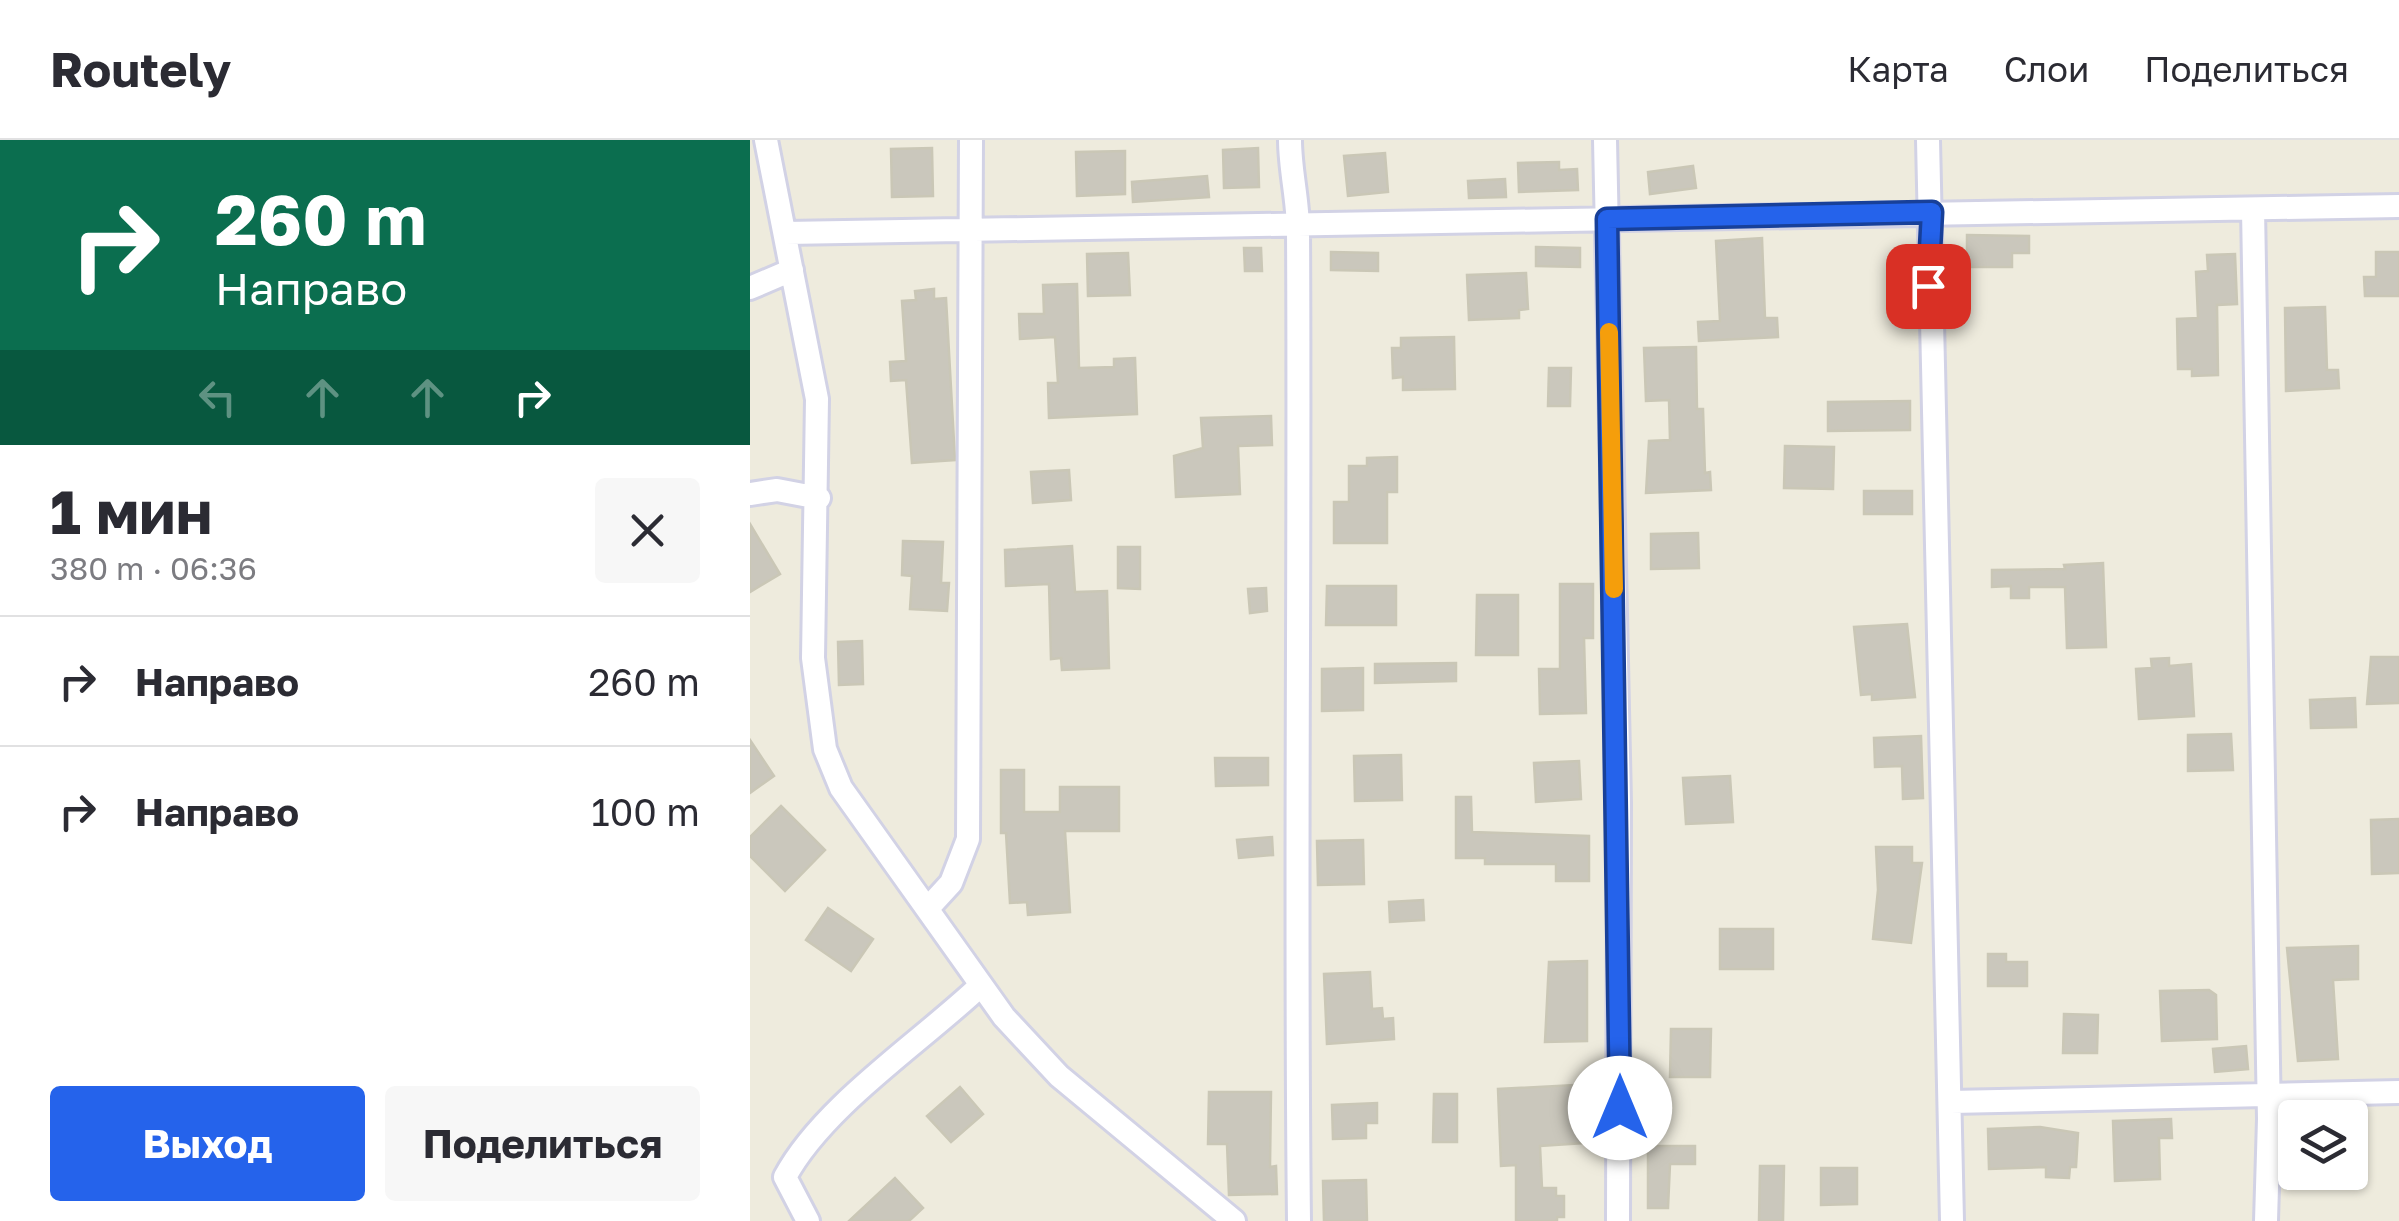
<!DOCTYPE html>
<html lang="ru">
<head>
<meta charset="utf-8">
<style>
	:root { --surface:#fff; --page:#f7f7f7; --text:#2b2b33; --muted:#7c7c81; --line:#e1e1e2; --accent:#2563eb }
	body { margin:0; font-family:"Golos Text",sans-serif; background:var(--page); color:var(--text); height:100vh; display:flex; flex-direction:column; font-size:38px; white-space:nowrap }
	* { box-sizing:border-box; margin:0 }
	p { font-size:32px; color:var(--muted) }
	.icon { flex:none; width:55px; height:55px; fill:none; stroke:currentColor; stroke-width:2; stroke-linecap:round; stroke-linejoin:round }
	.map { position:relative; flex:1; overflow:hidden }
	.sheet { display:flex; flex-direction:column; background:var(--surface); width:750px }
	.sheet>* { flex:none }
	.top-card { background:#0b6e4f; color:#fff; overflow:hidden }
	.controls { position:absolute; left:1528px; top:960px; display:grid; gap:20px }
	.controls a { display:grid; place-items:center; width:90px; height:90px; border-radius:10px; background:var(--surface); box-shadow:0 2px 8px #0004; font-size:50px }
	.pin { position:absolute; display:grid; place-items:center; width:85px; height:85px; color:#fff; margin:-42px; border-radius:20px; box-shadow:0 5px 15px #0006 }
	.me { position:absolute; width:110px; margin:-55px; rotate:0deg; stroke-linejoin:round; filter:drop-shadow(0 0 8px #0008) }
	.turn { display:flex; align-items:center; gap:35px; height:210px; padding:0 50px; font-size:45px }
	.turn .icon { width:130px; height:130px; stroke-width:2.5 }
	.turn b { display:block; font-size:70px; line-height:85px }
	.lanes { display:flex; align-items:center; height:95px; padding:0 50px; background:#0003; justify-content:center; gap:50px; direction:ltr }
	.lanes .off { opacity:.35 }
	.round { display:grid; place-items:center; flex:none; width:105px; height:105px; border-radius:10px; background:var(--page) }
	.headline { display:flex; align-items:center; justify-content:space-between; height:170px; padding:0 50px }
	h1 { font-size:60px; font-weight:700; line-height:75px }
	.primary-button { display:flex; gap:20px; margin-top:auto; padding:20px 50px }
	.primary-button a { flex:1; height:115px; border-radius:10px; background:var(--accent); color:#fff; font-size:40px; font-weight:700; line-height:115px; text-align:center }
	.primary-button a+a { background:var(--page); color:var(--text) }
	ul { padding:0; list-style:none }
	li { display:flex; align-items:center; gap:30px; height:130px; padding:0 50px; border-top:2px solid var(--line) }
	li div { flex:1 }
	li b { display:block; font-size:38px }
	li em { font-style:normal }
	header { display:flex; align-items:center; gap:60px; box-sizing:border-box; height:140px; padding:0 50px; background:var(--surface); border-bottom:2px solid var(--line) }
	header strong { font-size:48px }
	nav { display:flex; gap:55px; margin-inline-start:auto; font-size:35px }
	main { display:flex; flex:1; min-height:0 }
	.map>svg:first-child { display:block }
</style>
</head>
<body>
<header>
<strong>Routely</strong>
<nav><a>Карта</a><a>Слои</a><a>Поделиться</a></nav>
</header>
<main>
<section class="sheet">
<div class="top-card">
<div class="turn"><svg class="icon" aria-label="right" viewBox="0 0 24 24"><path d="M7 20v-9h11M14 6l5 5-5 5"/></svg><div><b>260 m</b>Направо</div></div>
<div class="lanes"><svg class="icon off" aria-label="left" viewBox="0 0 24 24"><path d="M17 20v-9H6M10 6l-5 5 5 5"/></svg><svg class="icon off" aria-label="ahead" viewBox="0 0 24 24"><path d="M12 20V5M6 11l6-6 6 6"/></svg><svg class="icon off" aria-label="ahead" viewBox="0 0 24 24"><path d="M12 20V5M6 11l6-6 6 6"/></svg><svg class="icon" aria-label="right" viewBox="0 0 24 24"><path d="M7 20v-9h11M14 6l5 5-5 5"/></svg></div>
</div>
<div class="headline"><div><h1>1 мин</h1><p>380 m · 06:36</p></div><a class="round"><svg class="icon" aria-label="close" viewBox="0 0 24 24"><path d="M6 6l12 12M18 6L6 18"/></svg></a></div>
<ul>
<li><svg class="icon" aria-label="right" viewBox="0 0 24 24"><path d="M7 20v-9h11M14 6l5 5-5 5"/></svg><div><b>Направо</b></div><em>260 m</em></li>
<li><svg class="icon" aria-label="right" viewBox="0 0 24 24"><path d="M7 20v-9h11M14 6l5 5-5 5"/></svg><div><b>Направо</b></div><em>100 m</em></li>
</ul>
<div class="primary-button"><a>Выход</a><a>Поделиться</a></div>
</section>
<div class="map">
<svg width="1649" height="1081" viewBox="0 0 1649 1081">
	<rect width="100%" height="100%" fill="#eeebdd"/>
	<path fill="#cac7bc" stroke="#cac7b6" stroke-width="2.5" d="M182,8L183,56L142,57L141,9Z
		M508,8L509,47L474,48L473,10Z
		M375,11V54L327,56L326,12Z
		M635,13L638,52L598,56L594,16Z
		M809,22V30L827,29L828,50L769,52L768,23Z
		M943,26L946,48L900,54L898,32Z
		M457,36L459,57L383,62L382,42Z
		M755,39L756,57L719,58L718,41Z
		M1217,95L1279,96V113H1262V127H1217Z
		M1012,98L1015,178H1027L1028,197L949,201L948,182L970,181L966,101Z
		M786,107L830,108V127L786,126Z
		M494,108H511L512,131H495Z
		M581,112L628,113V131L581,130Z
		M1626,112H1649V156H1615L1614,137H1626Z
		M378,113L380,155L338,156L337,114Z
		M1485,114L1487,164L1467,165L1468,235L1442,236V229H1428L1427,179L1448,178L1446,132L1458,131L1457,115Z
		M776,133L778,169L769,170V178L719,180L717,135Z
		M327,144L329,228L364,227V219L385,218L387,274L299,278L298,243H308L305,197L270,199L269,174H294L293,145Z
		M184,149V159L196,158L205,320L162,323L156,240L141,241L140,222L156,221L152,161L166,160L165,151Z
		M1575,167L1577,230H1588L1589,248L1536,251L1535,168Z
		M704,197L705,249L653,250V237L643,238L642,208H651V198Z
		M946,207L947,269H953L955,333L960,332L961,350L896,353L899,301L920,300L919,260L896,261L894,208Z
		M799,228H821L820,266H798Z
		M1160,261V290L1078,291V262Z
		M521,276L522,305L488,306L490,354L426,357L424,316L453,308L451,278Z
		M1035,306L1084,307L1083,349L1034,348Z
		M647,317V352H637V403H584V362H599V326H617V318Z
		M319,330L321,360L283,363L281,332Z
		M1114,351H1162V374H1114Z
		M0,384L30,434L0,452Z
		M948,393L949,428L901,429V394Z
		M153,401L193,402L191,443H199L197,471L160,469L162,436L152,435Z
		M322,406L325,452L357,451L359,528L312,530L311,518L301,519L299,444L256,446L255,410Z
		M368,407H390V449L368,448Z
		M1353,423L1356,507L1317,508L1315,447H1279V458H1261V446L1242,447V430L1315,429L1314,425Z
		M810,444H843V498H834L836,573L790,574L789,529H810Z
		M577,446H646V485H576Z
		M516,448L517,471L500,473L498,449Z
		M727,455H768V515H726Z
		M1157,484L1165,557L1122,560V554L1111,555L1104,487Z
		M112,501L113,544L89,545L88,502Z
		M1621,517H1649V563L1617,564Z
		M1419,518V526L1441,524L1444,576L1389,579L1386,529L1402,528L1401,519Z
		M706,523V541L625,543V524Z
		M613,528V570L572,571V529Z
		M1605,558L1606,587L1561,588L1560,560Z
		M1481,594L1483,630L1438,631V595Z
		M1171,596L1173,658L1153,659L1152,626L1125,627L1124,598Z
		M0,600L24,636L0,653Z
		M651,615L652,660L605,661L604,616Z
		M465,618H518V645L466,646Z
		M829,621L831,659L786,662L784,623Z
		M251,630H274V672H310V647H369V691H315L320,772L278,775L277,762L260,763L256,693H251Z
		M980,636L983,682L936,684L933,638Z
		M706,657H721L722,692L839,696V741H806V724H735V718H706Z
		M31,666L75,710L35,751L0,716V697Z
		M1649,679V733L1622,734L1621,680Z
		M522,697L523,715L489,718L487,700Z
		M613,700L614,744L568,745L567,701Z
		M1126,707H1162V723H1172L1161,803L1123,799L1128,750Z
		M673,760L674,780L640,782L639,762Z
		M78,768L123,799L101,831L56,800Z
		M970,789H1023V829H970Z
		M1608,806V839L1583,840L1588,919L1548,921L1537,808Z
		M1238,814H1256V822H1277V846H1238Z
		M837,821V901L795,902L799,822Z
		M620,832L622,869L632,868L633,879L643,878L644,899L577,904L574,834Z
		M1459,850L1466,855L1467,899L1412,901L1410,851Z
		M1314,874L1348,875L1347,913H1313Z
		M921,889H961L960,937H920Z
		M1496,906L1498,929L1465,932L1463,909Z
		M843,944L849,1002L790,1006L792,1048H806V1056H814V1077H807V1081H766V1025L751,1026L748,949Z
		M210,947L233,974L201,1002L177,976Z
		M459,952H521L520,1027L526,1026L527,1054L479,1055L477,1004H458Z
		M684,954H707V1002H683Z
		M627,963V983H616V998L583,999L582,965Z
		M1421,979L1422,998H1409L1410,1039L1365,1041L1363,981Z
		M1290,987L1328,993L1326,1027H1320L1319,1038L1296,1037V1027L1239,1029L1238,989Z
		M898,1006H945V1024H920L918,1068H898Z
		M1010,1026H1034L1033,1081H1009Z
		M1071,1028H1107V1064L1071,1065Z
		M145,1038L173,1068L159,1081H99Z
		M616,1040L617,1081H574L573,1041Z"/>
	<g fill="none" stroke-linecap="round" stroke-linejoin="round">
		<defs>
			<path id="minor" d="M16,0L67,259L63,518L75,609L91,648L254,877L309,936L484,1081
				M540,0C540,30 548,60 548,90C550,421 545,751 549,1081
				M855,0L869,663L868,1081
				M1178,0L1202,1081
				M1503,69L1519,979L1516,1081
				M36,93L1649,66
				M0,148L42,130
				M0,354L27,350L69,358
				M179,767L201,743L218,699L221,0
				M1201,962L1649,952
				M58,1081L35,1037C73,966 171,902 230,846"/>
		</defs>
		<use href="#minor" stroke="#d2d2e5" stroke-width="28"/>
		<use href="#minor" stroke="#fff" stroke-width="22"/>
	</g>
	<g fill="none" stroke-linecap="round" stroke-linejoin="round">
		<defs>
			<path id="route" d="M870,968L857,79L1182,72L1178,146"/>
		</defs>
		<use href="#route" stroke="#184099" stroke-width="25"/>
		<use href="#route" stroke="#2563eb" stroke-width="18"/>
		<path stroke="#f59e0b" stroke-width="18" d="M859,192L864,449"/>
	</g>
</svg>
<div class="controls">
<a><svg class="icon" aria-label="layers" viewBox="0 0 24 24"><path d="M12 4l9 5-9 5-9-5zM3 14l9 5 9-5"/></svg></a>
</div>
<div class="pin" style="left:1178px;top:146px;background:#d93025"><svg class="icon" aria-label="arrive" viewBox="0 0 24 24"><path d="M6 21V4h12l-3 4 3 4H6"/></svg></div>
<svg class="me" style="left:870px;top:968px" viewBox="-20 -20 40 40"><circle r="19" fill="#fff"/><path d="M0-13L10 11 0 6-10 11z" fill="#2563eb"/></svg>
</div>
</main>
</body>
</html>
